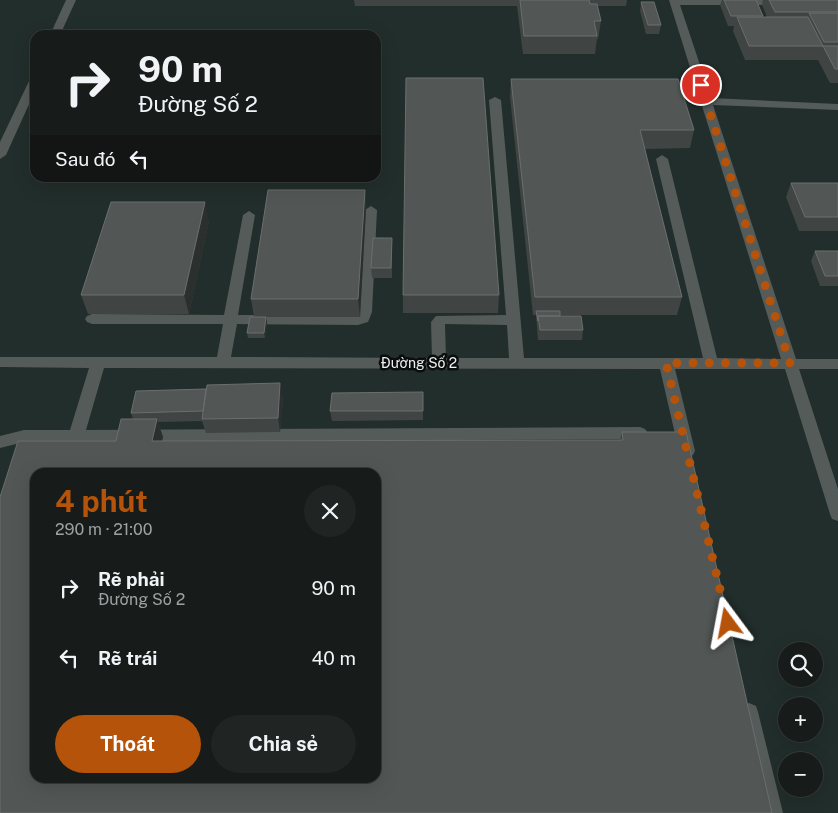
<!DOCTYPE html>
<html lang="vi">
<head>
<meta charset="utf-8">
<style>
	:root { --surface:#171b1a; --page:#202423; --text:#f1f3f6; --muted:#9ea1a2; --line:#363939; --accent:#b45309 }
	body { margin:0; font-family:"Public Sans",sans-serif; background:var(--page); color:var(--text); height:100vh; display:flex; flex-direction:column; font-size:19px; white-space:nowrap }
	* { box-sizing:border-box; margin:0 }
	p { font-size:16px; color:var(--muted) }
	.icon { flex:none; width:28px; height:28px; fill:none; stroke:currentColor; stroke-width:2; stroke-linecap:round; stroke-linejoin:round }
	.map { position:relative; flex:1; overflow:hidden }
	.sheet { position:absolute; left:30px; top:468px; width:351px; height:315px; display:flex; flex-direction:column; background:var(--surface); border-radius:15px; box-shadow:0 5px 20px #0002,0 0 0 1px var(--line) }
	.sheet>* { flex:none }
	.banner { position:absolute; left:30px; top:30px; width:351px; height:152px; border-radius:15px; box-shadow:0 5px 20px #0002,0 0 0 1px var(--line); background:#171b1a; color:var(--text); overflow:hidden }
	.fabs { position:absolute; left:778px; top:642px; display:grid; gap:10px }
	.fabs a { display:grid; place-items:center; width:45px; height:45px; border-radius:50%; background:var(--surface); box-shadow:0 5px 20px #0002,0 0 0 1px var(--line); font-size:25px }
	.pin { position:absolute; display:grid; place-items:center; width:42px; height:42px; color:#fff; margin:-21px; border:2px solid #fff; border-radius:50%; box-shadow:0 1px 5px #0007 }
	.me { position:absolute; width:55px; margin:-28px; rotate:347deg; stroke-linejoin:round; filter:drop-shadow(0 0 4px #0008) }
	.turn { display:flex; align-items:center; gap:18px; height:105px; padding:0 25px; font-size:22px }
	.turn .icon { width:65px; height:65px; stroke-width:2.5 }
	.turn b { display:block; font-size:35px; line-height:42px }
	.then { display:flex; align-items:center; height:48px; padding:0 25px; background:#0003; gap:10px; font-size:19px }
	.round { display:grid; place-items:center; flex:none; width:52px; height:52px; border-radius:26px; background:var(--page) }
	.summary { display:flex; align-items:center; justify-content:space-between; height:85px; padding:0 25px }
	h1 { font-size:30px; font-weight:700; line-height:38px; color:var(--accent) }
	.action { display:flex; gap:10px; margin-top:auto; padding:10px 25px }
	.action a { flex:1; height:58px; border-radius:30px; background:var(--accent); color:#fff; font-size:20px; font-weight:700; line-height:58px; text-align:center }
	.action a+a { background:var(--page); color:var(--text) }
	ul { padding:0; list-style:none }
	li { display:flex; align-items:center; gap:15px; height:70px; padding:0 25px }
	li div { flex:1 }
	li b { display:block; font-size:19px }
	li em { font-style:normal }
	.map>svg:first-child { display:block }
</style>
</head>
<body>
<div class="map">
<svg width="838" height="813" viewBox="0 0 838 813">
	<rect width="100%" height="100%" fill="#1f2422"/>
	<path fill="#222e2b" fill-rule="evenodd" d="M0,0H838V813H0ZM35,35H376V178H35ZM35,472H376V778H35ZM786,651H814V679H786ZM786,706H814V734H786ZM786,761H814V789H786Z"/>
	<g fill="none" stroke-linecap="round" stroke-linejoin="round">
		<path fill="#555b59" fill-rule="evenodd" d="M66,0H76L60,35H50Z
			M669,0H786L787,2L782,5H680L711,98L838,104V110L713,105L796,359H838V369H799L838,489V521L832,519L830,514L785,369H675L695,451L693,455L687,457L681,455L679,451L660,369L104,368L86,430L640,427L645,429L648,433L645,437L640,439L24,442L0,448V436L24,430H70L89,368L0,367V357H217L223,324H92L87,322L85,319L87,316L92,314L224,315L243,215L249,211L255,215L238,315H357L365,210L371,206L377,210L372,312L368,322L358,325L237,324L231,357L432,358L431,322L436,316L506,315L489,100L495,97L501,100L524,358H703L656,159L662,155L668,159L717,358L781,359ZM445,324L507,325L509,358H446Z
			M35,76V91L6,155L0,159V142L30,79Z
			M749,703L756,706L758,712L783,813H763L740,712L742,706Z"/>
	</g>
	<path fill="#404543" d="M354,0H627L626,6H597L601,21L598,39H597L595,54H523L517,6H355Z
		M722,0H756L763,17H767L762,5L763,0H838V83H830L818,60H745L733,31L734,26H728L720,5Z
		M641,2L661,25L659,34H646L640,11Z
		M511,79L694,130L690,148L645,149L682,297L677,315H560V316L583,330L582,340H538L536,315H533L510,97Z
		M791,183H838V231H799L786,197Z
		M365,190L366,209L360,317H254L251,299Z
		M209,221L189,314H88L81,295Z
		M392,238V278H372L371,268Z
		M815,251H838V286H820L811,261Z
		M403,295H499L498,313H403Z
		M266,317L267,322L265,338H248L247,333Z
		M423,392V420L332,421L330,411Z
		M283,397L280,432L206,433L202,421L158,422L163,437L162,441L620,440L622,432L772,813L116,441L133,419L131,413Z"/>
	<path fill="#2b302e" d="M365,190L366,209L360,317L358,299Z
		M205,202L209,221L189,314L184,295Z
		M266,317L267,322L265,338L264,333Z
		M280,383L283,397L280,432L278,418Z
		M157,419L163,437L158,458L152,441Z"/>
	<path fill="#525755" stroke="#6a6f6e" fill-rule="evenodd" d="M520,0H589L590,4H597L601,21H594L597,36H524Z
		M724,0H756L763,16H731Z
		M769,0H838V12H775Z
		M641,2H654L661,25H648Z
		M809,13H838V42H824Z
		M737,17H808L823,46H749Z
		M823,46H838V69H835Z
		M406,78H483L499,295H403Z
		M511,79H678L694,130H640L682,297H535Z
		M791,183H838V217H805Z
		M268,190H365L358,299H251Z
		M111,202H205L184,295H81Z
		M373,238H392L391,268H371Z
		M815,251H838V276H825Z
		M536,311H560V316H538V321Z
		M538,316H581L583,330H540Z
		M250,317H266L264,333H247Z
		M280,383L278,418L202,419L207,385Z
		M206,389L203,411L131,413L136,391Z
		M423,392V411H330L332,393Z
		M121,419H157L152,441L623,440L622,432H686L772,813H0V497L18,441H116ZM35,472H376V778H35Z"/>
	<g fill="none" stroke-linecap="round" stroke-linejoin="round">
		<path stroke="#b45309" stroke-width="9" stroke-dasharray="0 16.2" d="M701,85L790,363H666L728,623"/>
	</g>
	<g text-anchor="middle" dominant-baseline="central" stroke-width="5" stroke-linejoin="round" paint-order="stroke">
		<g font-size="14" fill="#ecf0ef" stroke="#0a0d0c">
			<text x="419" y="363">Đường Số 2</text>
		</g>
	</g>
</svg>
<div class="fabs">
<a><svg class="icon" aria-label="search" viewBox="0 0 24 24"><circle cx="10" cy="10" r="6"/><path d="M15 15l6 6"/></svg></a>
<a>+</a>
<a>−</a>
</div>
<div class="pin" style="left:701px;top:85px;background:#d93025"><svg class="icon" aria-label="arrive" viewBox="0 0 24 24"><path d="M6 21V4h12l-3 4 3 4H6"/></svg></div>
<svg class="me" style="left:728px;top:623px" viewBox="-20 -20 40 40"><path d="M0-17L14 15 0 8-14 15z" fill="#b45309" stroke="#fff" stroke-width="4"/></svg>
<div class="banner">
<div class="turn"><svg class="icon" aria-label="right" viewBox="0 0 24 24"><path d="M7 20v-9h11M14 6l5 5-5 5"/></svg><div><b>90 m</b>Đường Số 2</div></div>
<div class="then">Sau đó<svg class="icon" aria-label="left" viewBox="0 0 24 24"><path d="M17 20v-9H6M10 6l-5 5 5 5"/></svg></div>
</div>
<section class="sheet">
<div class="summary"><div><h1>4 phút</h1><p>290 m · 21:00</p></div><a class="round"><svg class="icon" aria-label="close" viewBox="0 0 24 24"><path d="M6 6l12 12M18 6L6 18"/></svg></a></div>
<ul>
<li><svg class="icon" aria-label="right" viewBox="0 0 24 24"><path d="M7 20v-9h11M14 6l5 5-5 5"/></svg><div><b>Rẽ phải</b><p>Đường Số 2</p></div><em>90 m</em></li>
<li><svg class="icon" aria-label="left" viewBox="0 0 24 24"><path d="M17 20v-9H6M10 6l-5 5 5 5"/></svg><div><b>Rẽ trái</b></div><em>40 m</em></li>
</ul>
<div class="action"><a>Thoát</a><a>Chia sẻ</a></div>
</section>
</div>
</body>
</html>
